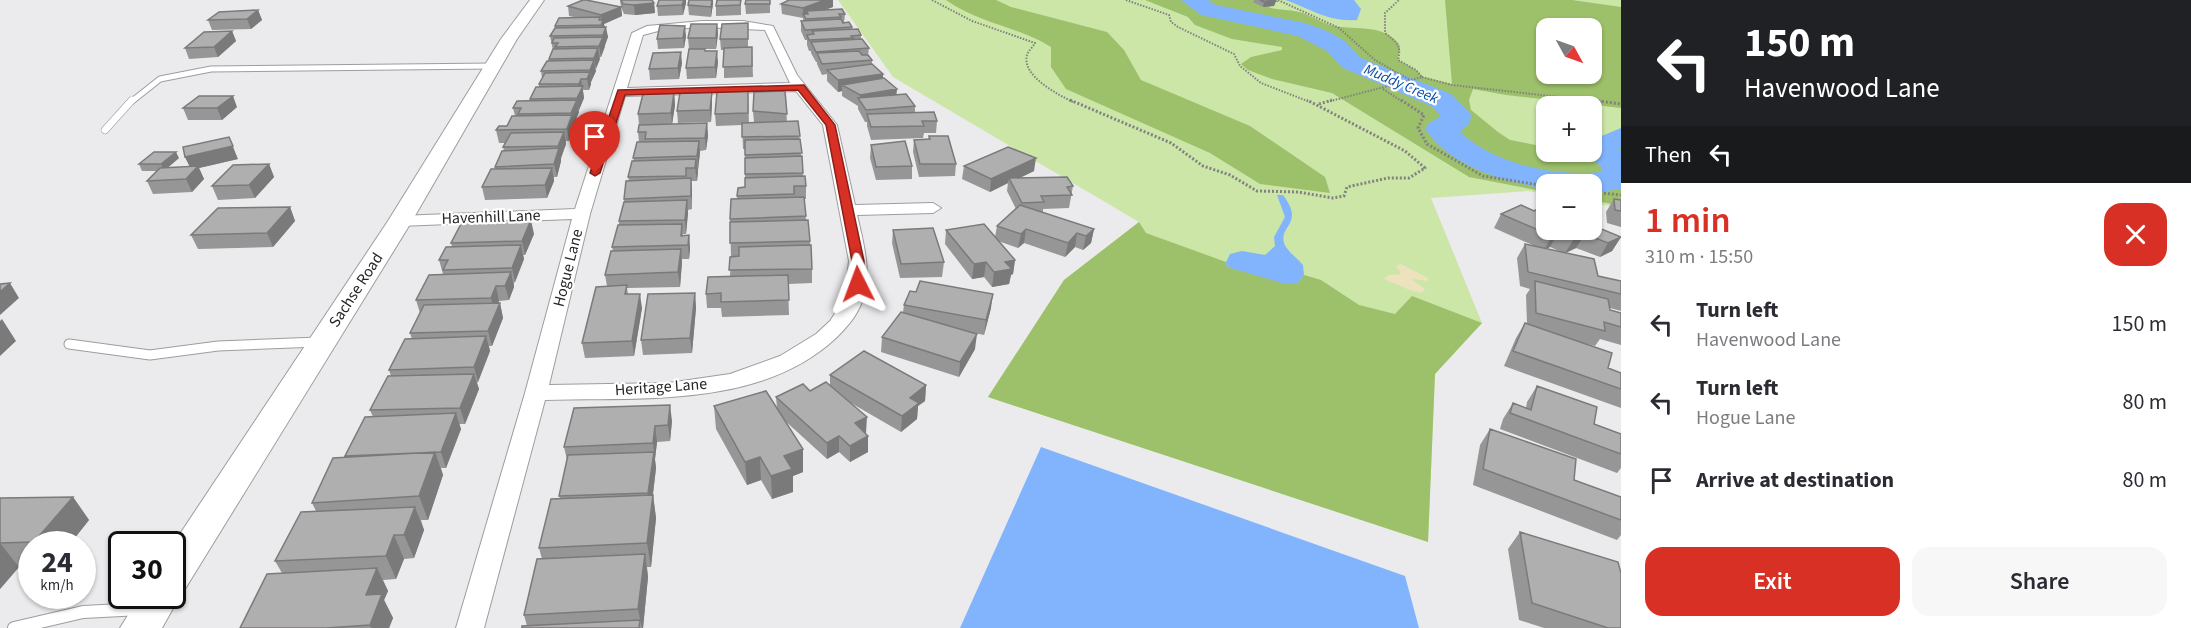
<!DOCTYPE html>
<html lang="en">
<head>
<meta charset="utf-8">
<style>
	:root { --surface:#fff; --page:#f7f7f7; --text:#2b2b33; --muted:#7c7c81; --accent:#d93025 }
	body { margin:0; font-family:"Source Sans 3",sans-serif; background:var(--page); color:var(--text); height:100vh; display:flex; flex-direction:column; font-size:22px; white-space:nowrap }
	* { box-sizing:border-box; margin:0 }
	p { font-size:20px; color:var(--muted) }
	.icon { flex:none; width:33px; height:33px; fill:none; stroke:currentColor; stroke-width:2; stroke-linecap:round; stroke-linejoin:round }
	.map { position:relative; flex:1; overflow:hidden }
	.sheet { display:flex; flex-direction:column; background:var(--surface); width:570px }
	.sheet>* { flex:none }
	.hud { background:#202124; color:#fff; overflow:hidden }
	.needle { width:39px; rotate:130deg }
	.fabs { position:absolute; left:1536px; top:18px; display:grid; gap:12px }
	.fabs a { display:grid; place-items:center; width:66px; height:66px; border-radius:12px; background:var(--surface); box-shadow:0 2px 4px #0004; font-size:30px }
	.speed { position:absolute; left:18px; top:531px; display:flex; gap:12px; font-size:30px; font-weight:700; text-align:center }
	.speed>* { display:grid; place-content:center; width:78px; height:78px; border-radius:50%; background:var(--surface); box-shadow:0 2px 4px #0004; line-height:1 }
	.speed small { font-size:15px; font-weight:400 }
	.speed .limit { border:3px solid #111; border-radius:9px; background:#fff; color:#111 }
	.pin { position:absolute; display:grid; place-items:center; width:51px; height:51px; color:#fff; margin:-62px -26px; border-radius:50% 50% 50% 0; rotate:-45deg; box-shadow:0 0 6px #0007 }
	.pin .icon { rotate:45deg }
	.me { position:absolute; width:66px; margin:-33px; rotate:357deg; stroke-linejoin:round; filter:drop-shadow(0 0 4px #0008) }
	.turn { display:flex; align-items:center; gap:21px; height:126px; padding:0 24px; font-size:27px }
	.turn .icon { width:78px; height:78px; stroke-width:2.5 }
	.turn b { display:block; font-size:42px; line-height:51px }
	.then { display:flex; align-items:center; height:57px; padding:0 24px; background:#0003; gap:12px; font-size:22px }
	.round { display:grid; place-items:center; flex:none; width:63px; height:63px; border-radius:18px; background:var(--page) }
	.overview { display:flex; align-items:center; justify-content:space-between; height:102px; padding:0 24px }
	h1 { font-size:36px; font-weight:600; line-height:45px; color:var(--accent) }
	.button { display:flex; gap:12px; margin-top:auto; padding:12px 24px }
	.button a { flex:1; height:69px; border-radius:18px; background:var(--accent); color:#fff; font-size:24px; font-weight:600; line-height:69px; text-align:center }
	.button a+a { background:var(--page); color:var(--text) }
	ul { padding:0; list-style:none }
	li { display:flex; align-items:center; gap:18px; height:78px; padding:0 24px }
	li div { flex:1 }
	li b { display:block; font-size:22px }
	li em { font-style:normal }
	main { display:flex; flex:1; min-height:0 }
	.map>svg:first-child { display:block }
</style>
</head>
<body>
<main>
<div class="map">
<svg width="1621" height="628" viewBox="0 0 1621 628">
	<rect width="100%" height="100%" fill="#ebebed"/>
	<path fill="#cbe6a7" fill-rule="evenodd" d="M838,0H1621V208L1592,203V184H1546V194L1528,191L1431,198L1482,323L1435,374L1428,542L988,397L1064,280L1139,222L893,77ZM1546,28H1592V74H1546ZM1546,106H1592V152H1546Z"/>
	<path fill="#9dc06a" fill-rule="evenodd" d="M946,0H996L1011,7L1107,32L1124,50L1141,80L1250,126L1325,177L1330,193L1260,184L1210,153L1066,89L1051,67V47C1017,26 980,24 946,0Z
		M1145,0H1256C1269,12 1283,8 1299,12C1311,15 1321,23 1334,26C1355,30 1383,24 1398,43C1403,49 1397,54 1398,60L1416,70L1423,77L1452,84L1445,0H1572L1621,7V108L1506,95L1473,89L1469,100L1471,110L1498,132L1510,140L1546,147V152H1592V139L1621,134V206L1592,200V184H1546V192L1469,177L1332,93L1272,79L1248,70L1241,64L1251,57L1282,50V47L1232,39L1195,25L1188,17ZM1546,28H1592V74H1546Z
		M1139,222L1146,233L1226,262L1227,267L1298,283L1304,275L1321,280L1359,305L1395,314L1412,296L1482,323L1435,374L1428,542L988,397L1064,280Z"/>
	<path fill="#ece2bd" d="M1401,264L1428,278V281L1411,279L1425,289L1422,293L1412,291L1384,279L1388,275L1401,274L1396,266Z"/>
	<path fill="#81b4fd" d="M1285,0H1354L1361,9L1357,20C1327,22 1312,9 1285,0Z
		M1277,195H1283C1305,224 1279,225 1284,243C1286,250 1298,259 1303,265L1304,275L1298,283H1282L1227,267L1226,262L1230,254L1242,251L1265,255L1275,246L1274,237L1285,217Z
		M1041,447L1405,576L1419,628H960Z"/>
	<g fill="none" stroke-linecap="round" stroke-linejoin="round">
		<path fill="#81b4fd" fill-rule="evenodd" d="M1181,0H1208L1216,5L1305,23L1327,31L1345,41L1361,58L1451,94L1471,114L1470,123L1460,132C1494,164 1555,177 1601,172V167L1586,152H1592V140L1621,128V148L1618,149L1621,151V189L1592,193V184H1546V189C1503,181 1452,168 1425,129L1429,123L1441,116L1431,106L1343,68L1327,51L1298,36L1201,15Z"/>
		<defs>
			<path id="lane-far3" d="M131,102L160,79L211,69L493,66"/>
			<path id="lane-far2" d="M105,130L132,100"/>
			<path id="lane-far1" d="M69,344L150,355L218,346L318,342"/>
			<path id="lane" d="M14,628L83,612L141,609"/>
			<path id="street" d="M702,21H743L773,26L797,75L837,125L855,205L933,203L941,208L933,213L857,215C863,241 871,268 864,295C860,312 849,325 837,337C761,409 641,397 545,400L484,628H456L525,393L572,219L400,226L392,221L400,216L575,209L632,33L647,26ZM702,27L765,30L790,83L627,88L643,35L662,30ZM796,91L823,125L849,261L845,298L830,321L816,334L780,356L730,374L668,383L549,385L590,214L625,96Z"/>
			<path id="secondary" d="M530,0H544L517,39L412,221L185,589L178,592L180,596L162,628H120L140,596H172V546L388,221L501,39Z"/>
		</defs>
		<use href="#lane-far3" stroke="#9d9d9f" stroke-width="7"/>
		<use href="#lane-far2" stroke="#9d9d9f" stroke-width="8"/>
		<use href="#lane-far1" stroke="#9d9d9f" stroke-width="11"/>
		<use href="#lane" stroke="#9d9d9f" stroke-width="14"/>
		<use href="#street" stroke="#9d9d9f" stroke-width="2"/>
		<use href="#secondary" stroke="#9d9d9f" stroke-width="2"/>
		<path stroke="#818182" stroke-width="2" stroke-dasharray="1.5 1.5" stroke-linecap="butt" d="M932,0L972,21L1035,43C1033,47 1028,51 1027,55C1021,76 1059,95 1073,102
			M1126,0L1169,15L1171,22L1178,27L1234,54L1240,66L1261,83L1310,102
			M1278,0L1339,28L1375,60L1410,80
			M1422,77L1452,85L1603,102
			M1383,89L1403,102
			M1327,102L1422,77L1416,70L1398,60C1402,45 1396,42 1385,33V13L1399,0"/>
		<path stroke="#818182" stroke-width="3" stroke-dasharray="2 2" stroke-linecap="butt" d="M1070,100L1171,143L1203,166L1230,175L1257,191L1298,192L1333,198L1344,196L1347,187L1388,178H1409L1425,168L1405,151L1307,100
			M1401,100L1424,115L1418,128L1427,144L1483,176L1546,186
			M1590,100L1621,104
			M1319,104L1332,100
			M1592,192L1621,195"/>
		<use href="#lane-far3" stroke="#fff" stroke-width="5"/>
		<use href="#lane-far2" stroke="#fff" stroke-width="7"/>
		<use href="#lane-far1" stroke="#fff" stroke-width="9"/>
		<use href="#lane" stroke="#fff" stroke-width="12"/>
		<use href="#street" fill="#fff" fill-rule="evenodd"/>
		<use href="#secondary" fill="#fff" fill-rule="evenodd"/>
	</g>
	<path fill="#979696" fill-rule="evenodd" d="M620,0H652L654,3L655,13L635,15L624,14L621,7L622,16L604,24L608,37L604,45L605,47L601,57H599L595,69L596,71L591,82V84L589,90H583L584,98L579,110H578L579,112L574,124V127L569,141H566V144L561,158V161L557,177H554V181L547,198L485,200L482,187L496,169L495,167L504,151L503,147L505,143H499L496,130L507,126L515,116L513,108L531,101L530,99L539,87V84L542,78L541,71L549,61V59L553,50L550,36L555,28V26L574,17L569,16L568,6L621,7Z
		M770,0V13L746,14L745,4Z
		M1254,0H1274L1276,1L1274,6L1263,7L1253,2Z
		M686,3L683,15L658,16L657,6Z
		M713,4L711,17L689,15L688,5Z
		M741,4V15L716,16V6Z
		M781,4L833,7L824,10L845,14L844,23L861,35V39L869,48L868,55L872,60V64L883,78L897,95L915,106V112L937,121L936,133H924L923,138L871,140L867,126V122H865L858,109V106L842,96V91L838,92L827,81V74L822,75L817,64V62H816L811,53V51H809L807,45V40H805L801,31V21H803V18L782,14Z
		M258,10L262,20L251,29L212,30L208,20Z
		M748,23V47H752L753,77L724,78V50H721L720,39Z
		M717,24L718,34L716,49H689L688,38Z
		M232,31L236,41L218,57L189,59L185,48Z
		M686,36L684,48L658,49L657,39Z
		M705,51L718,62L716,78L687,79L686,68Z
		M682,63L679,79L650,80L649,69Z
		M748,91L749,123L754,122L753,111L785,91L787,122L798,121L803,176L806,186V199H804L806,220L810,241L812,269V283L788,284L789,315L722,317L721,308H707L706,294L730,276L731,257L730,219L737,199L738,188L745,187V149H743L742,125L716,126L715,114Z
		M712,92V104L711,122L678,123L677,111Z
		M674,93L675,105L672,124L707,123L708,136L706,150L700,151L697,181H691L692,209L688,210L686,234H683V236L689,235L690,249L689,259H682L680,287L627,288L628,294L642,308L634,356L585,358L582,343L607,286L605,275L613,251L612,247L619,225V221L624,202V199L629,181L628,177L639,142L638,132L639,125L638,114Z
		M237,107L222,120H188L183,108Z
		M929,136L956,164L955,176L919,177L913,152L914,140L928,139Z
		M871,145L912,166V179L876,180L870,158Z
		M185,157L238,159L199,168L204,179L192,192L153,194L147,181L157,171H142L139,164L179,158L167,168L190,167Z
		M269,164L274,177L255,198L218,200L212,186Z
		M964,166L1034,171L1020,178L1073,186L1069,208L1043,209V213L1094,229L1091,243L1083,250L1075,247L1065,257L1024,243L1018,248L998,241L1015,260L1013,274L1011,275L1009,284L992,287L984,277L972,279L945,244L946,230L995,237L997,226L1016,209L1007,191L1008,183L990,192L962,179Z
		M1614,199L1621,200V227L1607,223L1606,212Z
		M290,207L295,221L273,247L198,249L191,235Z
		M1534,211L1621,237L1612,251L1600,257L1576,248L1566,253L1598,276L1621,281V311L1610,308V310L1621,313V345L1600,339L1595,346L1580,342L1608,368L1621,373V408L1504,366L1516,338L1525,323L1527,324L1526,295L1530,289L1520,286L1517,258L1525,244L1537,247L1494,228L1501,214ZM1550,247L1564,253L1546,249Z
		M893,230L944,262L942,277L900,278L892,243Z
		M534,234L525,255H523L524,259L515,282L514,283V287L509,300L499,301L498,303H500L503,318L492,346H489L490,351L478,382L477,383L479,389L465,424H459L461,429L446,468H441L443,475L428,520H421L424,530L414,558L404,559L396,579L383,580L388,591L384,600L393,618L389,628H240L282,573L275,561L316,511L312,503L346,457L345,456L373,417L370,410L391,376L389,370L412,339L410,333L420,313L416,300L443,274L439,260L452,247L451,243Z
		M695,293L696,308L692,353L643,355L641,340Z
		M904,305L991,308L984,335L970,332L975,349L959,377L881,352L882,337L903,312Z
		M830,375L926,385L925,401L918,406L917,419L901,432L851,403L866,433H865L868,436V452L850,462L839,452L827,459L783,419L803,472L793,476V492L772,499L761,480L747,485L716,429L714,406L777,408L776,397L810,391L830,385Z
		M1537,386L1594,424L1621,434V468L1617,473L1500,429L1503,419L1513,403L1526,408L1527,402Z
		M672,421L670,441L657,442L655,459L656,468L653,495L656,518L651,567H647L648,577L643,628H522L527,626L524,615L542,559L539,548L560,498L559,496L567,460L564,447Z
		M1490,429L1574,480L1621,497V535L1617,540L1473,485L1480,445Z
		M73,497L89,520L70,544H32V566L19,567L0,589V498Z
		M1520,532L1621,628H1544L1519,620L1508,549Z"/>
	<path fill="#7b7a7a" d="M684,0H686V3L683,15L682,5Z
		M712,0H713V4L711,17V7Z
		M825,0H833V7L808,16L807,11V16L803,14V18V8Z
		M1276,1L1274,6L1263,7L1264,2Z
		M654,3L655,13L635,15L634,5Z
		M621,7L622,16L604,24L605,30L606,27L608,37L601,57L599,46L603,37L601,15Z
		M258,10L262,20L251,29L247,19Z
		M717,24L718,34L716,49V38Z
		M685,26L686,36L684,48L683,38Z
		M232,31L236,41L218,57L214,47Z
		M598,48L600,59L596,69L594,58Z
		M717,51L718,62L716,78L715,67Z
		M681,52L682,63L679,79L678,68Z
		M594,60L596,71L591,82L590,70Z
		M590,72L591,84L589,90L587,79Z
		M883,74V85H842V91L838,92V80Z
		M581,79L584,98L579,110L577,98L580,91L579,84Z
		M897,89L896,101L860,100V95Z
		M712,92V104L711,122L710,110Z
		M674,93L675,105L672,125L671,113Z
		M233,96L237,107L222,120L217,108Z
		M577,100L579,112L574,124V127L569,141L567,129L572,116L571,113Z
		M707,123L708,136L706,150L705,138Z
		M564,132L566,144L561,158V161L557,177L554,164L559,149L558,146Z
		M229,137L238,159L199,168L204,179L192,192L186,179L191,169L185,157Z
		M699,141L700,153L698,169L697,156Z
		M176,152L179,158L164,171L161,164Z
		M1036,158L1034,171L1011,182L1009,178L1008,183L990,192L991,179Z
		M696,159L698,172L697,181L695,168Z
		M269,164L274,177L255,198L249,185Z
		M552,168L554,181L547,198L545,185Z
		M691,178L692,191V209L691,196Z
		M687,200L688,214L686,234L685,220Z
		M290,207L295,221L273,247L267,233Z
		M531,220L534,234L525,255L522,241Z
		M1026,229L1024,243L1018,248L1021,234Z
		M1094,229L1091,243L1083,250L1086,236Z
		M1077,233L1075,247L1065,257L1068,243Z
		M1558,233L1550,247L1544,250L1552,236Z
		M1585,234L1576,248L1565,253L1574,239Z
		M689,235L690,249L689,259L688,245Z
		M1621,237L1612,251L1600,257L1608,243Z
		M521,245L524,259L515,282L512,268Z
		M681,249L682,263L680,287L678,272Z
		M1015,260L1013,274L1011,275L1009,284L992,287L994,272L1005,262Z
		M986,262L984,277L972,279L974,264Z
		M511,272L514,287L509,300L505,286Z
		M10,283L19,298L0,315V292Z
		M496,286L499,301L495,313L491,298Z
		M695,293L696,308L692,353L690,338Z
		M640,294L642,308L634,356L632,341Z
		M993,294L991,308L984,335L986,320Z
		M500,303L503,318L492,346L488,331Z
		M2,319L16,341L0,356V321Z
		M977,334L975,349L959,377L960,362Z
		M486,336L490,351L478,382L474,367Z
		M474,374L479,389L465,424L460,408Z
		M926,385L925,401L918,406L917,419L901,432L902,416L910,398Z
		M670,405L672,421L670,441L668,425Z
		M456,413L461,429L446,468L441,452Z
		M867,417L866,433L854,439L855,423Z
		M655,426L657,442L655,459L653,443Z
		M839,436V452L827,459V443Z
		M868,436V452L850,462V446Z
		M803,449V472L793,476V492L772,499L771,476L784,456Z
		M435,452L443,475L428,520L419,496Z
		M654,452L656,468L651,509L648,493Z
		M760,457L761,480L747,485L745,462Z
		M653,495L656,518L651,567L647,543Z
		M73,497L89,520L70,544H36L34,542Z
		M415,507L424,530L414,558L404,535Z
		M394,535L404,559L396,579L386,556Z
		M0,543L19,567L0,589Z
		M645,554L648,577L643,628H642L638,609Z
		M377,568L388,591L384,600L393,618L389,628H371L370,625L366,595Z"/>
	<path fill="#b0afaf" stroke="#7b7a7a" stroke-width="1.5" d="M583,0H586L621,7L601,15L568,6Z
		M621,0H652L654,3L634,5L623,4Z
		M659,0H684L682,5L657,6Z
		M689,0H712L711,7L688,5Z
		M717,0H741L740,5L716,6Z
		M746,0H770V4H745Z
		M789,0H825L803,8L781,4Z
		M1260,0H1274L1276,1L1264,2Z
		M842,9L845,14H839L841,17L806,19L803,14H808L807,11Z
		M258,10L247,19L208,20L219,12Z
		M600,17L599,20H603L601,25L555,26L559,18Z
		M841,19L843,23L849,22L852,27L805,30L801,21Z
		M748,23V39H720L722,24Z
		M691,24H717L716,38H688Z
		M660,25L685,26L683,38L657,39Z
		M606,27L603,35L550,36L555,28Z
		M858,29L861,35L851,36L853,38L809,40L807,35L814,34L812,31Z
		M232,31L214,47L185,48L204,32Z
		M603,37L599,46L555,47L558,43H552L554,38Z
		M862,39L869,48L816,52L811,42Z
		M752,47V66L723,67L724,48Z
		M598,48L594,58L549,59L553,49Z
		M689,49H705V51H717L715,67L686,68Z
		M859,51L862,55H868L872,60L822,64L817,53Z
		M681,52L678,68L649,69L653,53Z
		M594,60L590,70L541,71L547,61Z
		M872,64L883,74L838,80L827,70Z
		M590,72L587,79H581L579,84H539L545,73Z
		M884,78L897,89L860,95L842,85Z
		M583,86L577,98L530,99L536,87Z
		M748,91V113L715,114L717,92Z
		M785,91L787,114L753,111L754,92Z
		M712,92L710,110L677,111L680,93Z
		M674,93L671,113L638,114L643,94Z
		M906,94L915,106L866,110L858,98Z
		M199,96H233L217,108H183Z
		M577,100L571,113L518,114L521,108H513L517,101Z
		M934,112L937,121H922L924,126L871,127L867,114Z
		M572,115L567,129L496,130L499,126H507L512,116Z
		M798,121L800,136L742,137V123Z
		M707,123L705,138L645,139L646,132H638L639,125Z
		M564,132L558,146L503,147L511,133Z
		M929,136H948L956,164H920L914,140L930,139Z
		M229,137L233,146L185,157L183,147Z
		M800,139L802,153L745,155V140Z
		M699,141L697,156L633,158L637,142Z
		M905,141L912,166L876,167L871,145Z
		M1008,147L1036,158L991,179L964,166Z
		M559,148L554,164L495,167L502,151Z
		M154,152H176L161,164H139Z
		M802,156L803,173L745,174V158Z
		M696,159L695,168H686V176L628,177L632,161Z
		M269,164L249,185L212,186L233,165Z
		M198,166L186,179L147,181L160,168Z
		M552,168L545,185L482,187L491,169Z
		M805,176L806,186H794V194L737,196L738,188L745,187V178Z
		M1067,177L1073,186L1067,187L1072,195L1041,196L1044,202L1022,203L1009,178Z
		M691,178V196L624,199L626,181Z
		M804,197L806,216L730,219L731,199Z
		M1614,199L1621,200V211L1615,210Z
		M687,200L685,220L619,221L624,202Z
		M1020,205L1094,229L1086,236L1077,233L1068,243L1026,229L1021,234L997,226Z
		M1521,205L1534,211L1543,206L1546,207V230H1592V225L1621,237L1608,243L1585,234L1574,239L1558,233L1552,236L1501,214Z
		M290,207L267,233L191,235L218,208Z
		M531,220L522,241L451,243L462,222Z
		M808,220L810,241L730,243V222Z
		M682,224L681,236L689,235L688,245L612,247L618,225Z
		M984,224L1015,260L1005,262L1012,269L994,272L986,262L974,264L946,230Z
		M933,228L944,262L901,264L893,230Z
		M1525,244L1594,259L1598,276L1621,281V294L1528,272Z
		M521,245L512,268L443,270L448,260H439L446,247Z
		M811,245L812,269L729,270L730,257L739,256V247Z
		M681,249L678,272L605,275L611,251Z
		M511,272L505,286H496L491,298L416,300L429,275Z
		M788,275L789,300L721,302V293L706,294L708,277Z
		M920,281L993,294L986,320L904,305L910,291L916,292Z
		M1535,281L1608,299L1610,310L1621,313V327L1604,322L1605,331L1536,313Z
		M10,283L0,292V284Z
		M627,285L625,294H640L632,341L582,343L596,287Z
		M695,293L690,338L641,340L648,294Z
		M500,303L488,331L410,333L424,305Z
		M901,312L977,334L960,362L882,337Z
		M1525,323L1612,353L1608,368L1621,373V389L1513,351Z
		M486,336L474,367L389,370L405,339Z
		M864,351L926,385L910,398L919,403L902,416L830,375Z
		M474,374L460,408L370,410L388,376Z
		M826,382L867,417L855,423L868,436L850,446L839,436L827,443L776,397L803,384L810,391Z
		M1537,386L1597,407L1594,424L1621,434V454L1510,413L1513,403L1531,410Z
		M766,391L803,449L784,456L792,469L771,476L760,457L745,462L714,406Z
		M670,405L668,425L655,426L653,443L564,447L574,408Z
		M456,413L441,452L345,456L365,417Z
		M1490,429L1576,459L1574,480L1621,497V520L1483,469Z
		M435,452L419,496L312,503L333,458Z
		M654,452L648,493L559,496L568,455Z
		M653,495L647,543L539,548L551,499Z
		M73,497L34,542L0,543V498Z
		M415,507L404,535H394L386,556L275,561L301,512Z
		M1520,532L1618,562L1621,573V628H1608L1532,603Z
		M645,554L638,609L524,615L537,559Z
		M377,568L366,595L382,594L370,625L326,628H240L267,574Z
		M640,620L639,628H522V626Z"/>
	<path fill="#d93025" stroke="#8d1f18" stroke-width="1.5" d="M804,85L835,125L864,261L863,287H853L851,284L852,261L826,125L798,90L625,95L600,173L595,176L590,173L618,90Z"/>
	<g text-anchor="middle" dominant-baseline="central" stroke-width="4.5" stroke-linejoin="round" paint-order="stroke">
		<g font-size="15" font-style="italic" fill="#074da0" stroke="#fff">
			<text transform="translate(1401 84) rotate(23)">Muddy Creek</text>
		</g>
		<g font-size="16" fill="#262626" stroke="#fff">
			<text transform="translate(491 217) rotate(-2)">Havenhill Lane</text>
			<text transform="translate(568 268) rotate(-76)">Hogue Lane</text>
			<text transform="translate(356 290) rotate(-57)">Sachse Road</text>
			<text transform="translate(661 387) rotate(-4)">Heritage Lane</text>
		</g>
	</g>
</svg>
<div class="fabs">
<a><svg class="needle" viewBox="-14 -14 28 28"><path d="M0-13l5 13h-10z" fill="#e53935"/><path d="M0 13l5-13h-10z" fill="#7c7c81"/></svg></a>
<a>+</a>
<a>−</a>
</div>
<div class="speed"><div>24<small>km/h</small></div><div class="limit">30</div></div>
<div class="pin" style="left:595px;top:173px;background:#d93025"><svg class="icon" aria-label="arrive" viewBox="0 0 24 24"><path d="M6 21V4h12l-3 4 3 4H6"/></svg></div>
<svg class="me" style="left:858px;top:284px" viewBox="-20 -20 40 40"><path d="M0-17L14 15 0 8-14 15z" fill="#d93025" stroke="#fff" stroke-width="4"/></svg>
</div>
<section class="sheet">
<div class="hud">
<div class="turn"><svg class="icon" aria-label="left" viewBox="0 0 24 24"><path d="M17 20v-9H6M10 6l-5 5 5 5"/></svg><div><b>150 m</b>Havenwood Lane</div></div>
<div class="then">Then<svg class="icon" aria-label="left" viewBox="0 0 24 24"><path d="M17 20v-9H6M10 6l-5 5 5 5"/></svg></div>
</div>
<div class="overview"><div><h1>1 min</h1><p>310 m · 15:50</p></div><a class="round" style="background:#d93025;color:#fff"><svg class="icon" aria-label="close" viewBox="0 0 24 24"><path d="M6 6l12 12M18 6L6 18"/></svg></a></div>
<ul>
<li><svg class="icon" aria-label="left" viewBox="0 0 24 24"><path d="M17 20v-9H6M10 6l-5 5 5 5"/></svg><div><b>Turn left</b><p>Havenwood Lane</p></div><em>150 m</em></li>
<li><svg class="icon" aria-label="left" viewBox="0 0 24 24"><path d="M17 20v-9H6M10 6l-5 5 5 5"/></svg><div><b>Turn left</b><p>Hogue Lane</p></div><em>80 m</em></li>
<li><svg class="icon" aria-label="arrive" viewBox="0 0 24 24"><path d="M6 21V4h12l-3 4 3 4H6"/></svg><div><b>Arrive at destination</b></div><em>80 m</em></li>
</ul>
<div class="button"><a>Exit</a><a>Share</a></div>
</section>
</main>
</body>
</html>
